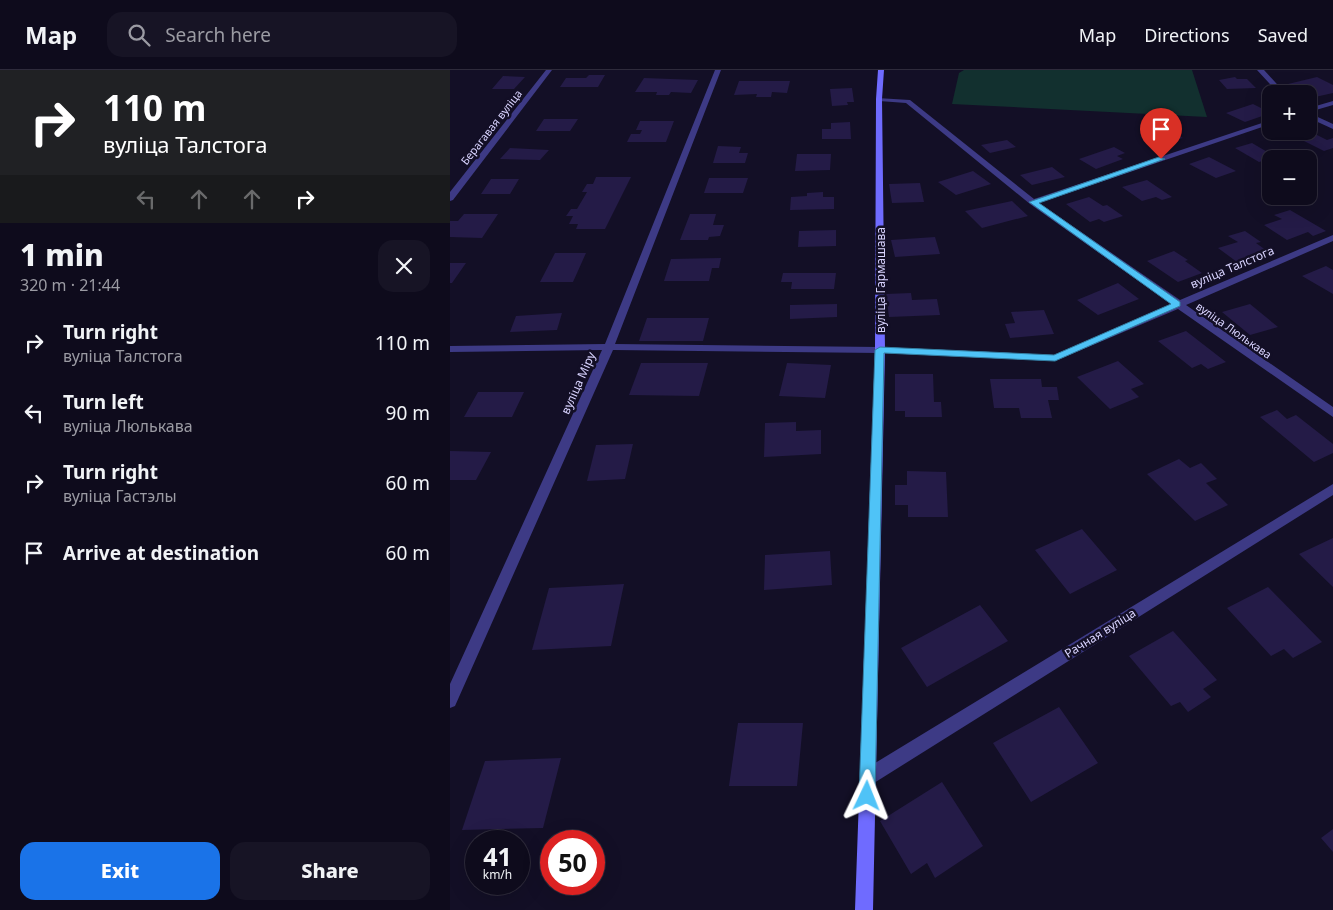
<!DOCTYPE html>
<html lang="en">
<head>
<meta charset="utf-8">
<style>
	:root { --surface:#0e0b1c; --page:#171425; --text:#f1f3f6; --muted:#9b9ba3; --line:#2e2b3b; --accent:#1a73e8 }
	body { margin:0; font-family:"Noto Sans",sans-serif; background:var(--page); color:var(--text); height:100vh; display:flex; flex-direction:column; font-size:19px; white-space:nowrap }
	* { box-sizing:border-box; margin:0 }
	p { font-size:16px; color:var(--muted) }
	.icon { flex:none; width:28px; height:28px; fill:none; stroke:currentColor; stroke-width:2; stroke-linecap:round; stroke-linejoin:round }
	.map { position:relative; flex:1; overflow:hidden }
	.side { display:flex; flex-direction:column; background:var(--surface); width:450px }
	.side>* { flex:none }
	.banner { background:#202124; color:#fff; overflow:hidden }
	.controls { position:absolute; left:812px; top:15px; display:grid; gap:10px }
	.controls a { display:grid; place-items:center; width:55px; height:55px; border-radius:10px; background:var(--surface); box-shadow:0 5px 20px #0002,0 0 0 1px var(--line); font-size:25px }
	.speed { position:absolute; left:15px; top:760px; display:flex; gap:10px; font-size:25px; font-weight:700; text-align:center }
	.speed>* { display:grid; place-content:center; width:65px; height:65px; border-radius:50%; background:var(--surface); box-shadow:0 5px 20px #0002,0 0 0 1px var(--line); line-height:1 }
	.speed small { font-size:12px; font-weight:400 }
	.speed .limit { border:8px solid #d22; background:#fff; color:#111 }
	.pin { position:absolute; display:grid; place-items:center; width:42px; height:42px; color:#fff; margin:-51px -21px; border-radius:50% 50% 50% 0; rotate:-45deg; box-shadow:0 0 5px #0007 }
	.pin .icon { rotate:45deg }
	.me { position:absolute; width:55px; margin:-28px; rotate:2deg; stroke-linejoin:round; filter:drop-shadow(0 0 4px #0008) }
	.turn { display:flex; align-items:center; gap:18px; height:105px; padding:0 20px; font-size:22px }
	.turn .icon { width:65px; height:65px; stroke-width:2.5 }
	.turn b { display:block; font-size:35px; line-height:42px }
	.lanes { display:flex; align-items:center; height:48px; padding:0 20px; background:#0003; justify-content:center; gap:25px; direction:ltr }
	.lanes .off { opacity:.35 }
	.round { display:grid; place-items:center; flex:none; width:52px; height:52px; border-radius:15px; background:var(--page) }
	.overview { display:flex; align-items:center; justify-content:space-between; height:85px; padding:0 20px }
	h1 { font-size:30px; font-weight:800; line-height:38px }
	.primary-button { display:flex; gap:10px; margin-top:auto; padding:10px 20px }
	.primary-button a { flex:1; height:58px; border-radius:15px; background:var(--accent); color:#fff; font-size:20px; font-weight:800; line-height:58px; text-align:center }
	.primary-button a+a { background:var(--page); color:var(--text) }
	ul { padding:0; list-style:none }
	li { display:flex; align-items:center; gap:15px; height:70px; padding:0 20px }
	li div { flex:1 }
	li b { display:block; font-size:19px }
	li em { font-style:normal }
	header { display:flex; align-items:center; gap:30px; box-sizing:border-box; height:70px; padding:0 25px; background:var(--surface); border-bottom:1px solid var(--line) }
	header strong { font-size:24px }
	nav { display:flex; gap:28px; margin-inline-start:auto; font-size:18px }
	.search { width:350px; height:45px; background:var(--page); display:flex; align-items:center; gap:12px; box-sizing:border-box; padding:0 18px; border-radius:15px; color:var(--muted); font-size:19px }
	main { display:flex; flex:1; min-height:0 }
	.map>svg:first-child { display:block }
</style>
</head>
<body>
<header>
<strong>Map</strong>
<div class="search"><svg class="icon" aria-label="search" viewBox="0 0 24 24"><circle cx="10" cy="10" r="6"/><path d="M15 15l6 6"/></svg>Search here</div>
<nav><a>Map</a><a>Directions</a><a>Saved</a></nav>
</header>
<main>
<section class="side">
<div class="banner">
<div class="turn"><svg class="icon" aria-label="right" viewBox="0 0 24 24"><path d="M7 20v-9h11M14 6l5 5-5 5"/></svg><div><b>110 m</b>вуліца Талстога</div></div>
<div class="lanes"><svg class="icon off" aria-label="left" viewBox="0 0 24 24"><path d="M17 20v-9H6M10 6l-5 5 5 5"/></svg><svg class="icon off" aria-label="ahead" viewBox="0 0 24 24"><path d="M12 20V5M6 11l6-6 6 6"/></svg><svg class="icon off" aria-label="ahead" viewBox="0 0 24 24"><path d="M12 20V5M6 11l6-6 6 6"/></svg><svg class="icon" aria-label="right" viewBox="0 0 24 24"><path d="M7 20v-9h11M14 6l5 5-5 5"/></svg></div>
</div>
<div class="overview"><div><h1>1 min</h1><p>320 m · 21:44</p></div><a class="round"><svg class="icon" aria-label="close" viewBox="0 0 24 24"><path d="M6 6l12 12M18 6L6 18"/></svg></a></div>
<ul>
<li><svg class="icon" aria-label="right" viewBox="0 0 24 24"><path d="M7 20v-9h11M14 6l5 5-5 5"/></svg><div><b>Turn right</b><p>вуліца Талстога</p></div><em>110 m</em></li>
<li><svg class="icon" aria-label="left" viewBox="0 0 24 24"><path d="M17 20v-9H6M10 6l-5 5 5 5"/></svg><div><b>Turn left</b><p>вуліца Люлькава</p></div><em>90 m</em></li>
<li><svg class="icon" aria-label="right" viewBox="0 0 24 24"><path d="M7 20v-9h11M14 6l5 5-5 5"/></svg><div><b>Turn right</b><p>вуліца Гастэлы</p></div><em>60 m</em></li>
<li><svg class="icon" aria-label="arrive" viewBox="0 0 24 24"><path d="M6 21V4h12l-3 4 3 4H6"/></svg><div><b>Arrive at destination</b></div><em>60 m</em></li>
</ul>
<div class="primary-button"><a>Exit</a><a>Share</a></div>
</section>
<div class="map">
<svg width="883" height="840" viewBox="0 0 883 840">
	<rect width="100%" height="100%" fill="#130f26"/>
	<path fill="#12302f" d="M514,0H742L757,47L502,34L509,3Z"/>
	<path fill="#241b47" d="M139,5H155L148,17H110L116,8H136Z
		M53,6L75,7L64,19H42Z
		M785,7L787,9H797L806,18L777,19L769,10Z
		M867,7L883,15V23L865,27L838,14Z
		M194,8L248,10L241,23L221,22L219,25H206L207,22H185Z
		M289,11H340L337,23L322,22L321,27H306L307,24L284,25Z
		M402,18L404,32H397L398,35L382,36L380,19Z
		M803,34L821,43L795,52L776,43Z
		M94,49H128L120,61H86Z
		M190,51H224L216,72H177L181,64H190L192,60H186Z
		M400,52L401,69H372V59H381V53Z
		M713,56L733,68L706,75L691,65L701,62L697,59Z
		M834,61H859L877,70L883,68V78L874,81Z
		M557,70L566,77L540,83L531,75Z
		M802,73L826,87L809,92L785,78Z
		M268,76L291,77L289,83H298L295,93H263Z
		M664,77L675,83L667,86L673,89L646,99L629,89Z
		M60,78L99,80L90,90L50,89Z
		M347,84H381L380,100L345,101Z
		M759,87L786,101L766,108L739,94Z
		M602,97L615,107L582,115L570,105Z
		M523,101L541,114L506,125L488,112Z
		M146,107H181L155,159H126L128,154H119L123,146H116L121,139H127L137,122H132L137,114H143Z
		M259,108H298L293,123H254Z
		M41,109H69L60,124H31Z
		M697,110L722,127L712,130L706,127L692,131L672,117Z
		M470,113L474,132L442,133L439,114Z
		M373,122V127H384V139L340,140L341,127L357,126V123Z
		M639,127L653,136L657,135L673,146L654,152L649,149L640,152L616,134Z
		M562,131L578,146L532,158L515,141Z
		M840,140L876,161L863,166L858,162L837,170L814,155L832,149L824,145Z
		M14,144H48L32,168L0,167V151H8Z
		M240,144H266L263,155H274L270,166L259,167L258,170H230Z
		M386,160V176L348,177L349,161Z
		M795,161L811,172L806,173L824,186L814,189L809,185L787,192L768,178L788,172L778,166Z
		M485,167L490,184L445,187L441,170Z
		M724,181L738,190L735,191L752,203L728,212L697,191Z
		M105,183H136L123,212H90Z
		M271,188L269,198H262L259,211H214L221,189Z
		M0,193H16L2,213H0Z
		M876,196L883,200V224L852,206Z
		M333,203H386L384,219H341L342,212H331Z
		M668,213L689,229L648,245L627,230Z
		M461,223L462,230L487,229L490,245L439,247L436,224Z
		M387,234V247L340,249V235Z
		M800,234L828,257L800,265L772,242Z
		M594,240L604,264L560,268L555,254L565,253L561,242Z
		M112,243L107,260L60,262L66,246Z
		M197,248H259L253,271H189Z
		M736,261L776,292L758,299L751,294L742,298L708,271Z
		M668,291L694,314L681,319L689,327L660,339L627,307Z
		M191,293H258L249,326L179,325Z
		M337,293L381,295L375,328L329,326Z
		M445,304H483L484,332H491L492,347H455V341H445Z
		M540,309H591L592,317H607L609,330H598L602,348H571L569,338H544Z
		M28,322H74L62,347H14Z
		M827,340L837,349L846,345L883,374V383L864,392L810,347Z
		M346,352V361L371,360V384L314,387L315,353Z
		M183,374L175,409L137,411L146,375Z
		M0,381L41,382L26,410H0Z
		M729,389L740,398L751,393L767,409L756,413L778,435L745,451L697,404Z
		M457,401L496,402L498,447H458V435H445V415H457Z
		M632,459L667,500L620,524L585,480Z
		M883,468V517L849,484Z
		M380,481L382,515L314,520L315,485Z
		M174,514L161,576L82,580L99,518Z
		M818,517L872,572L843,588L834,579L821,586L777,538Z
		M530,535L558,571L477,617L451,578Z
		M723,561L767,610L753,619L761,627L738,642L730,632L721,636L679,586Z
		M609,637L648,693L581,732L543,673Z
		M288,653H353L347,716H279Z
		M111,688L93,758L12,760L35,691Z
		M492,712L533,776L485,808L477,793L461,804L430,751Z
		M883,759V782L871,768Z"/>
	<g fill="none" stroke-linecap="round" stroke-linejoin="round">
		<path fill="#3d3a85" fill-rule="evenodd" d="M96,0H102L3,130L0,131V122Z
			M265,0H271L165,274L430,277L604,285L721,234L580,134L456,33L429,31L427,30V28L460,30L584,129L821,50V54L589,133L730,230L883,165V171L736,235L883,337V347L728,239L605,291L430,283L163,280L5,636L0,638V614L152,280L0,282V276L155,274Z
			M807,0H814L836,24H829Z
			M883,31V35L859,42V38Z
			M859,43L883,54V59L859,48Z
			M883,414V425L424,713L418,715L412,713L410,707L412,701Z"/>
		<path fill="#6f6bff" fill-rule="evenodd" d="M428,0H434L432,29L435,280L423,840H405L425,280L426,29Z"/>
	</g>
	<path fill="#4fc3f7" stroke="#337fa1" d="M709,87L715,89L589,133L730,232V236L605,291L434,283L425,726L422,731L417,734L412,731L409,726L425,280L430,277L604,285L721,234L579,132Z"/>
	<g text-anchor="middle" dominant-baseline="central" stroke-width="5" stroke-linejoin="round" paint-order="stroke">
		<g font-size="11" fill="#d9d4ff" stroke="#130f26">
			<text transform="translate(41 57) rotate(-52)">Берагавая вуліца</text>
			<text transform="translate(784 260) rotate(35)">вуліца Люлькава</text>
		</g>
		<g font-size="12" fill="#d9d4ff" stroke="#130f26">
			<text transform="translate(782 197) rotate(-23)">вуліца Талстога</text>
			<text transform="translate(430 210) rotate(-90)">вуліца Гармашава</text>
			<text transform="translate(128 313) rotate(-66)">вуліца Міру</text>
			<text transform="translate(650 563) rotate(-32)">Рачная вуліца</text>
		</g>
	</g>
</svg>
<div class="controls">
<a>+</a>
<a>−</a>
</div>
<div class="speed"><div>41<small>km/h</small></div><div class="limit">50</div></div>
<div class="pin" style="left:711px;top:89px;background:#d93025"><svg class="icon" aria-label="arrive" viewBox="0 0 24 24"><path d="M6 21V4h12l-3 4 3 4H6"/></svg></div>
<svg class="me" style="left:417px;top:726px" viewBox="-20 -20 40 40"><path d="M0-17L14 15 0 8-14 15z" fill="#4fc3f7" stroke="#fff" stroke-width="4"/></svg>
</div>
</main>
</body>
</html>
